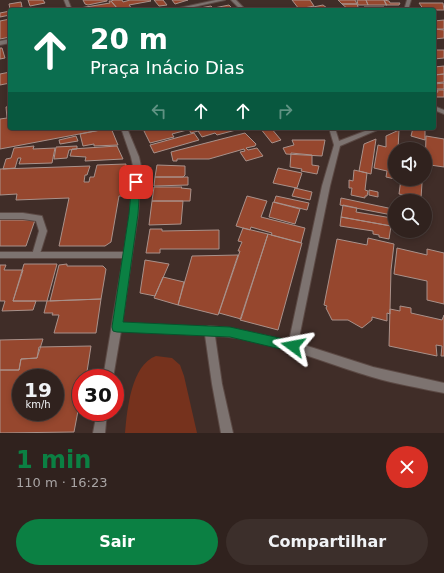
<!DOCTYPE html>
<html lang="pt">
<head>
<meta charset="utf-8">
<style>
	:root { --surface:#30221e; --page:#3c2f2b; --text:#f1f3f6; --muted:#a8a4a4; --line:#4b3f3c; --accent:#0b8043 }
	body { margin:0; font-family:"DejaVu Sans",sans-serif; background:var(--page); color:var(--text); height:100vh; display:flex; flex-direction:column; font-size:15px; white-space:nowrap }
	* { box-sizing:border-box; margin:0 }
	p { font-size:13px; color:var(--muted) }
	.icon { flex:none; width:22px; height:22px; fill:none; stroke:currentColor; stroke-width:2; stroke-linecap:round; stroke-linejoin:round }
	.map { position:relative; height:433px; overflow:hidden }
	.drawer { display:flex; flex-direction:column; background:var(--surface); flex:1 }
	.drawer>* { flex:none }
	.hud { position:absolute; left:8px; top:8px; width:428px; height:122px; border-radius:4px; box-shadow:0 2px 6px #0003,0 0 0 1px var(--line); background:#0b6e4f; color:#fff; overflow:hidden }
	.buttons { position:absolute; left:388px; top:142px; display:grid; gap:8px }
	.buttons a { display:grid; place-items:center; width:44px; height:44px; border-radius:50%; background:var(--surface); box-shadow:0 2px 6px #0003,0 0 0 1px var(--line); font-size:20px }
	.speed { position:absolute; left:12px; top:369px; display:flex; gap:8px; font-size:20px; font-weight:700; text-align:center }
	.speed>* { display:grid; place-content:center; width:52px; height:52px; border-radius:50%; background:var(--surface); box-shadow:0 2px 6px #0003,0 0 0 1px var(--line); line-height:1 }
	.speed small { font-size:10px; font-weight:400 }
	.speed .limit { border:6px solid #d22; background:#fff; color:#111 }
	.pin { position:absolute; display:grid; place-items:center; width:34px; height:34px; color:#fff; margin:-17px; border-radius:8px; box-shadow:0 2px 6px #0006 }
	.me { position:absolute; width:44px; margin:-22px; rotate:283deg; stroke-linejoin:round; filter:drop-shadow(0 0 3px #0008) }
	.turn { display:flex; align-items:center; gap:14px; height:84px; padding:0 16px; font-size:18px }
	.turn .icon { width:52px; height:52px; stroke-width:2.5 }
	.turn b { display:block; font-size:28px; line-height:34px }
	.lanes { display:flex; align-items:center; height:38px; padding:0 16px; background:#0003; justify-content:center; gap:20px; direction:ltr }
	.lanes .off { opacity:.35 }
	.round { display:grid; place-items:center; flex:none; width:42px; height:42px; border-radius:21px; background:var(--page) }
	.head { display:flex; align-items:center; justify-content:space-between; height:68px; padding:0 16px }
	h1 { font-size:24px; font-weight:600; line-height:30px; color:var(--accent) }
	.button { display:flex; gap:8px; margin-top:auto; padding:8px 16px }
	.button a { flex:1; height:46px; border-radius:24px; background:var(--accent); color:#fff; font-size:16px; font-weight:600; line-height:46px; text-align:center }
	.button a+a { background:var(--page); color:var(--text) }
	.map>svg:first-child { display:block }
</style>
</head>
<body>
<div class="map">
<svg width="444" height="433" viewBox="0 0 444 433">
	<rect width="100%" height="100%" fill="#402d28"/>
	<path fill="#76321d" d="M156,356L172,358L180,365L184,376L197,433H125C127,410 131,365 156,356Z"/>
	<path fill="#96472e" stroke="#a9918a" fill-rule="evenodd" d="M28,0H43L45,3L30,6Z
		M83,0H107V1L88,5L85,4Z
		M114,0H122L123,2L130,0H150L151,1L129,5L133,10H113L112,8H117L111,1Z
		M154,0H163L167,5L159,6Z
		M172,0H188L175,4Z
		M292,0H310L314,6L299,9Z
		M338,0H355L357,4H342Z
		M357,0H366L368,5H358Z
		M366,0H384L387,5H368Z
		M384,0L389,1L390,3H400L399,5H386Z
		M109,1H111L117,8L104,10H81L80,8L110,3Z
		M21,2L22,7L10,9L9,4Z
		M419,3H443L444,10H424Z
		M342,4H357L359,10H349Z
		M229,5L234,10H216L214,8Z
		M323,5L327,8L325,9L326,10H311L308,8Z
		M211,6L215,10L196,9L200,8Z
		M364,7H384L386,10H365Z
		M10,11V15L0,17V13Z
		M10,19V37L0,39V21Z
		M444,20V29H434V21Z
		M434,29L444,30V38L434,39Z
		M0,48H2L5,58L0,59Z
		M434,50H444V58L434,59Z
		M444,66V74L434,75V67Z
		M10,72V83L0,85V74Z
		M444,74V82L434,83V75Z
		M444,83V89H434V84Z
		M437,90H444V97H434V92H438Z
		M10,106V128H35V130L44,128H111L0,149V119L7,118L6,107Z
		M111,128L118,145L94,146V144L83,146L80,134Z
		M155,128H169L170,130L186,128L187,130L172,134L174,137L150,143L144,131Z
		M188,128H205V129L191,133Z
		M209,128H235L236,130L217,135L215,133L202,137L198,131Z
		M260,128H271L281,140L272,143Z
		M413,128H425V140L411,136Z
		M399,130L398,149H395V179L386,177L387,171L374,168L378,145L386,147V136Z
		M194,133L199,140L154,153L150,145Z
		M245,133L256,144L255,146L246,148L248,150L257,148L263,156L246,161L240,152L245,151L244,149L209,159H177V161H173L171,152Z
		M76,136L78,141L60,144L59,140Z
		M426,136L444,139V167L430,165L429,172L425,171Z
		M376,139L371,174L359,171L364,144Z
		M292,140H325L322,156L286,154L283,148L294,145Z
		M406,143L422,146V149H406Z
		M34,146L33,149L55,148L52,163L19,164L21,158H18L15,168L3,169L6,159L11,158L14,148Z
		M77,146V149L69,150L67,158L54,159L56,147Z
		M117,146L123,159L85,161L86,157L70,156L72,149Z
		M291,153L312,155V165L319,166L317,174L301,171L302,169L290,167Z
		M126,164L122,196H119L111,242L105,246H59L69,198L16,200L17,194L0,195V169L90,166L87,175H85L84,182H89L90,177H94L97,165Z
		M157,165L185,166V175L183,177H155Z
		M278,168L302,173L297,188L273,183Z
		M354,170L367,173L365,190L368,191L367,196H365V198L351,195L352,188H349V180L353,181Z
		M155,177H188V185L154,186Z
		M401,179L422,183L421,198L399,194Z
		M154,187H182L181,188L191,189L190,201H152Z
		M295,188L312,192L310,200L292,196Z
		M369,190L378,192V197L369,195Z
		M247,196L267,201L261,217L305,228L301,243L271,235L272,233L251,227L250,230L236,226Z
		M276,196L309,203L307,210L274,202Z
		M341,198L393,209L392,215L340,205Z
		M152,201H183L181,224L149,225Z
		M273,202L300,209L295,224L269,217Z
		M343,205L357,208L356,212L392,218L391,226L341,217Z
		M341,217L391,226L389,239L379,237V235L373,234V231L340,226Z
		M0,220H35L26,246H0Z
		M243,228L268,234L241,319L219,313L240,251H238L242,242L238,241Z
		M150,229H162V231L219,230V249H160V253H146Z
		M268,234L302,243L278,330L240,320Z
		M368,238L394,244L391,270L390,310V314L387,313V321L372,317V320L362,328L348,320H332L326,308L327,306L324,305L337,239L367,245Z
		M397,248L427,255V249L444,253V304L427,300V281L394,274Z
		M238,255L218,315L178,305L192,256Z
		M145,260L169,264L155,296L140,293Z
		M24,264H57L47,301H13Z
		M67,264V266H103L106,269L101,299L50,301L59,265Z
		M0,265H6L4,270H23L13,301H36L33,310L2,311L5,301H0Z
		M163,277L184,282L178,305L154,298Z
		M101,299L96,333H54L59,315H52L53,313H44L47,301Z
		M400,306L411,308V313L442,320L444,315V356H441L442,346L436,345L437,356L389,346L390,309L400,311Z
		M43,339L37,358L21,359L19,370H0V340Z
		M91,346L86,378H81V395L74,432L0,433V370H19L21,359L37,358L39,347ZM21,378H55V412H21Z"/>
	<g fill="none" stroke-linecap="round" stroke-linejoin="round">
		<defs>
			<path id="service" d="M0,213H23L42,216L47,231L39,257H33L32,255L39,231L36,221L23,219H0Z"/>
			<path id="minor" d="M64,0H68L72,10H68Z
				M216,0H225L180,10H170Z
				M231,0H236L246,10H241Z
				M407,0H411L408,10H404Z
				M10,39V43L0,45V41Z
				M434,106L444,110V114L434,110Z
				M121,128H127L139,157L141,166L138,214L122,323L206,327L209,326L230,328L289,341L322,186L334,145L329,128H335L339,141L373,128H382L340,146L330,186L298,343L373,367L444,383V393C420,388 395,384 372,377C321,362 268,338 215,336L222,384L233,433H221L212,384L205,335L121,331L113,378H103L123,258H0V252H124L130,214L133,166L131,157Z
				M97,412H107L105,433H93Z"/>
		</defs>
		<use href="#service" stroke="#5b4944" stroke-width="2"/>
		<use href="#minor" stroke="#5b4944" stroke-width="2"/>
		<use href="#service" fill="#7d7370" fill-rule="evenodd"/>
		<use href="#minor" fill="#7d7370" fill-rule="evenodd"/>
	</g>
	<path fill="#0b8043" stroke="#07532c" d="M136,179L140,182L138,214L123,322L230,327L293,341L297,343L298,346L297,350L293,352L230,337L117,332L113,331L112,327L129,214L132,182Z"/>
</svg>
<div class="buttons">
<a><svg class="icon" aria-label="sound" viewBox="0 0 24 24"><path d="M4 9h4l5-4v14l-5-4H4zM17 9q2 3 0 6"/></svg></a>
<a><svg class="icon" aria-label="search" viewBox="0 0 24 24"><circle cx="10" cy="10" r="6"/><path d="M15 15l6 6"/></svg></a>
</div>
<div class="speed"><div>19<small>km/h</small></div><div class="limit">30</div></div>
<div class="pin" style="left:136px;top:182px;background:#d93025"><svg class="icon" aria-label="arrive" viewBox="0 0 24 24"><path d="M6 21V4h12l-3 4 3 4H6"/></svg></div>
<svg class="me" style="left:293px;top:346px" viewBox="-20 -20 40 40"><path d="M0-17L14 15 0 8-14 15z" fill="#0b8043" stroke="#fff" stroke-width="4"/></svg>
<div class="hud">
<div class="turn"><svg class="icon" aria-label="ahead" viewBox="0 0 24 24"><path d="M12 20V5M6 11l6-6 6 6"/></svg><div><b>20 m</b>Praça Inácio Dias</div></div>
<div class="lanes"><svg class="icon off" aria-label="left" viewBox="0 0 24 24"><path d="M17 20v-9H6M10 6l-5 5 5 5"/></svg><svg class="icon" aria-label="ahead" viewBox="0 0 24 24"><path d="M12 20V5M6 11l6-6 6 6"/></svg><svg class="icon" aria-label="ahead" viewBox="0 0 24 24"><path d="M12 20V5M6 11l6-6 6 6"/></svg><svg class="icon off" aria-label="right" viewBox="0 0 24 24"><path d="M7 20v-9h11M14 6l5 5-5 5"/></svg></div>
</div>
</div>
<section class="drawer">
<div class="head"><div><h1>1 min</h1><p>110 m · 16:23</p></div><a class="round" style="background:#d93025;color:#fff"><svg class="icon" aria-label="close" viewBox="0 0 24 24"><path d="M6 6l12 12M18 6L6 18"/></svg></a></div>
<div class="button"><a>Sair</a><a>Compartilhar</a></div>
</section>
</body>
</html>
